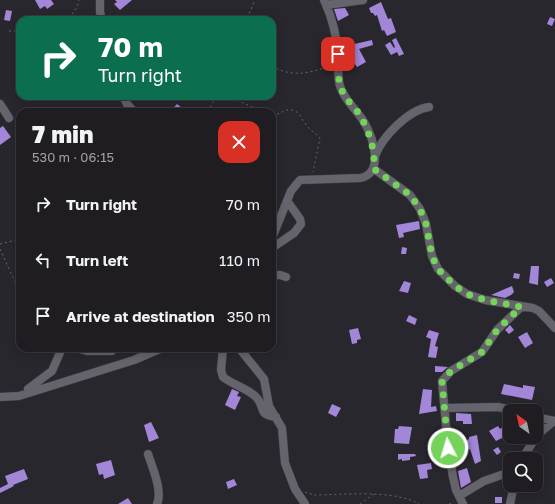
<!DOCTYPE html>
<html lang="en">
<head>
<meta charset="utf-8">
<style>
	:root { --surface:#1f1d22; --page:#2c2a2f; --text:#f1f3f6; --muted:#a1a2a5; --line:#3c3b40 }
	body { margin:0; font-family:"Golos Text",sans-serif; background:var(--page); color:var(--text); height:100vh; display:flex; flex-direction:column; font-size:15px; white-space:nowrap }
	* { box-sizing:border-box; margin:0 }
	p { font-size:13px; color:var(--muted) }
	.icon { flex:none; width:22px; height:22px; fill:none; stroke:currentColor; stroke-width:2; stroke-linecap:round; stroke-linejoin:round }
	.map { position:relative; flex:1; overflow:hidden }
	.side { position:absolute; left:16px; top:108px; width:260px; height:244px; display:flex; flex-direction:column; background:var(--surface); border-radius:12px; box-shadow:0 2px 10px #0003,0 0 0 1px var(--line) }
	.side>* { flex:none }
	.banner { position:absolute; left:16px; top:16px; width:260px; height:84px; border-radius:12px; box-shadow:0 2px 10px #0003,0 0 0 1px var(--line); background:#0b6e4f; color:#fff; overflow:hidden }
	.needle { width:26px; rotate:327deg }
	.fabs { position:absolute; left:503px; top:404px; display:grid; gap:8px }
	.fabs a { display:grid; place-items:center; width:40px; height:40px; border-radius:8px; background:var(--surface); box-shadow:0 2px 10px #0003,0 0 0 1px var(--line); font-size:20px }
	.pin { position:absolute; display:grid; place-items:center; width:34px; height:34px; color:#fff; margin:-17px; border-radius:8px; box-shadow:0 2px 6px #0006 }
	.me { position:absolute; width:44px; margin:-22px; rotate:355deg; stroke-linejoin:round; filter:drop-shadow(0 0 3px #0008) }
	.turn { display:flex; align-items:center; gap:14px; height:84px; padding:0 16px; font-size:18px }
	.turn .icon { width:52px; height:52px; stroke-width:2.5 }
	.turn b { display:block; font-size:28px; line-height:34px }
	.round { display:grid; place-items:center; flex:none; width:42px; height:42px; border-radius:12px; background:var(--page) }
	.headline { display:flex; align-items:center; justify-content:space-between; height:68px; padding:0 16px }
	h1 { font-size:24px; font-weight:800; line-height:30px }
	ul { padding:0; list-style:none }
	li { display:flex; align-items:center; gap:12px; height:56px; padding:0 16px }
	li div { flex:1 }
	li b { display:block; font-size:15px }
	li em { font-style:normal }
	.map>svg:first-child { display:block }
</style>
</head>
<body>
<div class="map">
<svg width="555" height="504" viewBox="0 0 555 504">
	<rect width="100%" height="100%" fill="#29272e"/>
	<path fill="#a286d8" d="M35,0H51L54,4L47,9L45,6L40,9Z
		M115,0H132L120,10L114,4L117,2Z
		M381,2L388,19L391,18L396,32L387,36L384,30L382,31L377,15L375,16L373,13H371L369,8Z
		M345,8L349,15L338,21L334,9Z
		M6,10L12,11L10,21L4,20Z
		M550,17L555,19L552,26L547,24Z
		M396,38L404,54L399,56L397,52L391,55L385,45L390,42L394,48L395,47L392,40Z
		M372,40L373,45L359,49L366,62L357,67L353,61L350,45Z
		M177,104L187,112H170Z
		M3,126L11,137L0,145V128Z
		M419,221L420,229L403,233L404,237L399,238L396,225Z
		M402,247L407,248L406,254H401Z
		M531,266H539L538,285L529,283Z
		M514,273L520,274L519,279L513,278Z
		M551,278L554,283L547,287L544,282Z
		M404,281L411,283L408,293L399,291Z
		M512,286L514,292L511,295L505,298L491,295Z
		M409,315L417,319L415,325L406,321Z
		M510,325L514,330L509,334L505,330Z
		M358,328L361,339L357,340V343L352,344L349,330Z
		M429,330L439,333L435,346L438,347L436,358L428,357L431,339L426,337Z
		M527,332L533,343L525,348L518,337Z
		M435,366L448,367L442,372H435Z
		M504,384L523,388V385L535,387L532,400L501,394Z
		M232,389L239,392L237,396L241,397L235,410L225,405Z
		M423,389L432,390L431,407L436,406L437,411L419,414Z
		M529,403L534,404L533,411H527Z
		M332,404L341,408L336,417L328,413Z
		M456,413L471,414L472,424H463V421H456Z
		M151,422L159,438L149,442L144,425Z
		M399,426L412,427L409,444L394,443L395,429H398Z
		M498,426L500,429L503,427L508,435L496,441L489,431Z
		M477,435L481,461L475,464L470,449L468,450L465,441L469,439V437Z
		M498,447L501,452L497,455L493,450Z
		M398,454H415L416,456L410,457V460L402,461V459L398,460Z
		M111,460L115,475L104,479L103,474L99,475L96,464Z
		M431,463L432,469L427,470L428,478L420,479L417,465Z
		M467,468L471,482L461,488L458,471Z
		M24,469L28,479L13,485L14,486L0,493V488L8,484L5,476Z
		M234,479L237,485L228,489L226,482Z
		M495,497H502V503H495Z
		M128,498L132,504H118Z"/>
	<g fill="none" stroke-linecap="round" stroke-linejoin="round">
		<defs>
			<path id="minor" d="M100,0V12L102,20
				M326,5L363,0
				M123,96L127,104L134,112
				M0,104L9,118
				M375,156C382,137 408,110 429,107
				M374,169L410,195L420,209L426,224L432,256L438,269L455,286L467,294L485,300L533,308L539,311L555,328
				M272,238L291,191L300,180L360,178C385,174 373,137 364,122C357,110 344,100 340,86C337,76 339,66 338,56C337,37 332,17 324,0
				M272,248L294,233L301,224L300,219L288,202
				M272,275H280L286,277
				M76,348L87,351H112L114,348
				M223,348L221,370L223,377C233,385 247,388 256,397C266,407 257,415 276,417
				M239,348L264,379L269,406L282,428L285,463L295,489L305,504
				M28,389L52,371L62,348
				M0,397L19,396L134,360L162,348
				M445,408L498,407L516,411
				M536,417L555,421
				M536,436L554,421
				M148,454C152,467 163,491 157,504
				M522,459L536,437
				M459,496L484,481L510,472
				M463,504L456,490L453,477L448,448L442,381L451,371L482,352L497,330L521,307
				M510,504L514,485"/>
		</defs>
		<use href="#minor" stroke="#444248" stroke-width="9"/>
		<path stroke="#68666c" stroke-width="1" stroke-dasharray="2 3" stroke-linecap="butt" d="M64,20C72,16 77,9 79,0
			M243,20L247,19L255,0
			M9,31H20
			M272,66C292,78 310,73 330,66
			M228,96L263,112
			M140,111L154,109L157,112
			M208,112L213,102L219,96H223
			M272,114C278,116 282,111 287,110C300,108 301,120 308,127C312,132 317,134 320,138L313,172
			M0,244L20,239
			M0,249L20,293
			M305,492L314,495C343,495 393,489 419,504
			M360,504L374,494
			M449,504L454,502"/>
		<use href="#minor" stroke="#65636b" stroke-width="8"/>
	</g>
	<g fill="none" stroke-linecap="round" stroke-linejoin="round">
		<path stroke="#75d25b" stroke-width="7" stroke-dasharray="0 12.6" d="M338,54C339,65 337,77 341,88C344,97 351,104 357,111C369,129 375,148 374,169L410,195L420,209L426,224L432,256L438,269L455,286L467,294L485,300L521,307L497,330L482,352L451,371L442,381L448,448"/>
	</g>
</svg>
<div class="fabs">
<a><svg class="needle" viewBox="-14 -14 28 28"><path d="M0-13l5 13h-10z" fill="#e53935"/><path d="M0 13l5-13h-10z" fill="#a1a2a5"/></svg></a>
<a><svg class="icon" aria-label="search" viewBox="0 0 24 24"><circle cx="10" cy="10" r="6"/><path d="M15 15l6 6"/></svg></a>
</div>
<div class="pin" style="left:338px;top:54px;background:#d93025"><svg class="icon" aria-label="arrive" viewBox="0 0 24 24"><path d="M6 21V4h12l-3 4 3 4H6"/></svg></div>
<svg class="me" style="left:448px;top:448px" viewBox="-20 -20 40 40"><circle r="17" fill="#75d25b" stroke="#fff" stroke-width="3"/><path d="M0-11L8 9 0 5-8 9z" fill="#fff"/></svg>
<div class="banner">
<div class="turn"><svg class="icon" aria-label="right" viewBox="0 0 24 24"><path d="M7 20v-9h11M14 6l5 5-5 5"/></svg><div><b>70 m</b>Turn right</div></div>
</div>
<section class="side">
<div class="headline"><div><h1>7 min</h1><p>530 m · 06:15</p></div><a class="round" style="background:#d93025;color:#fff"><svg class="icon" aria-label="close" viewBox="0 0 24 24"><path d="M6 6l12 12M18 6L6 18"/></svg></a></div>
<ul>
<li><svg class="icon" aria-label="right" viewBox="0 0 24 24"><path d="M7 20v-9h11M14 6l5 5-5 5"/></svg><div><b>Turn right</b></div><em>70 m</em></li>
<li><svg class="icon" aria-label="left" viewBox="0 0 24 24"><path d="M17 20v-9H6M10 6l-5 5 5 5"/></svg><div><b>Turn left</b></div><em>110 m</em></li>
<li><svg class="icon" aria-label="arrive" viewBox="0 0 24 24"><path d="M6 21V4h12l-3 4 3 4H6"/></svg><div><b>Arrive at destination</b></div><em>350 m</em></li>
</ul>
</section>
</div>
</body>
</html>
